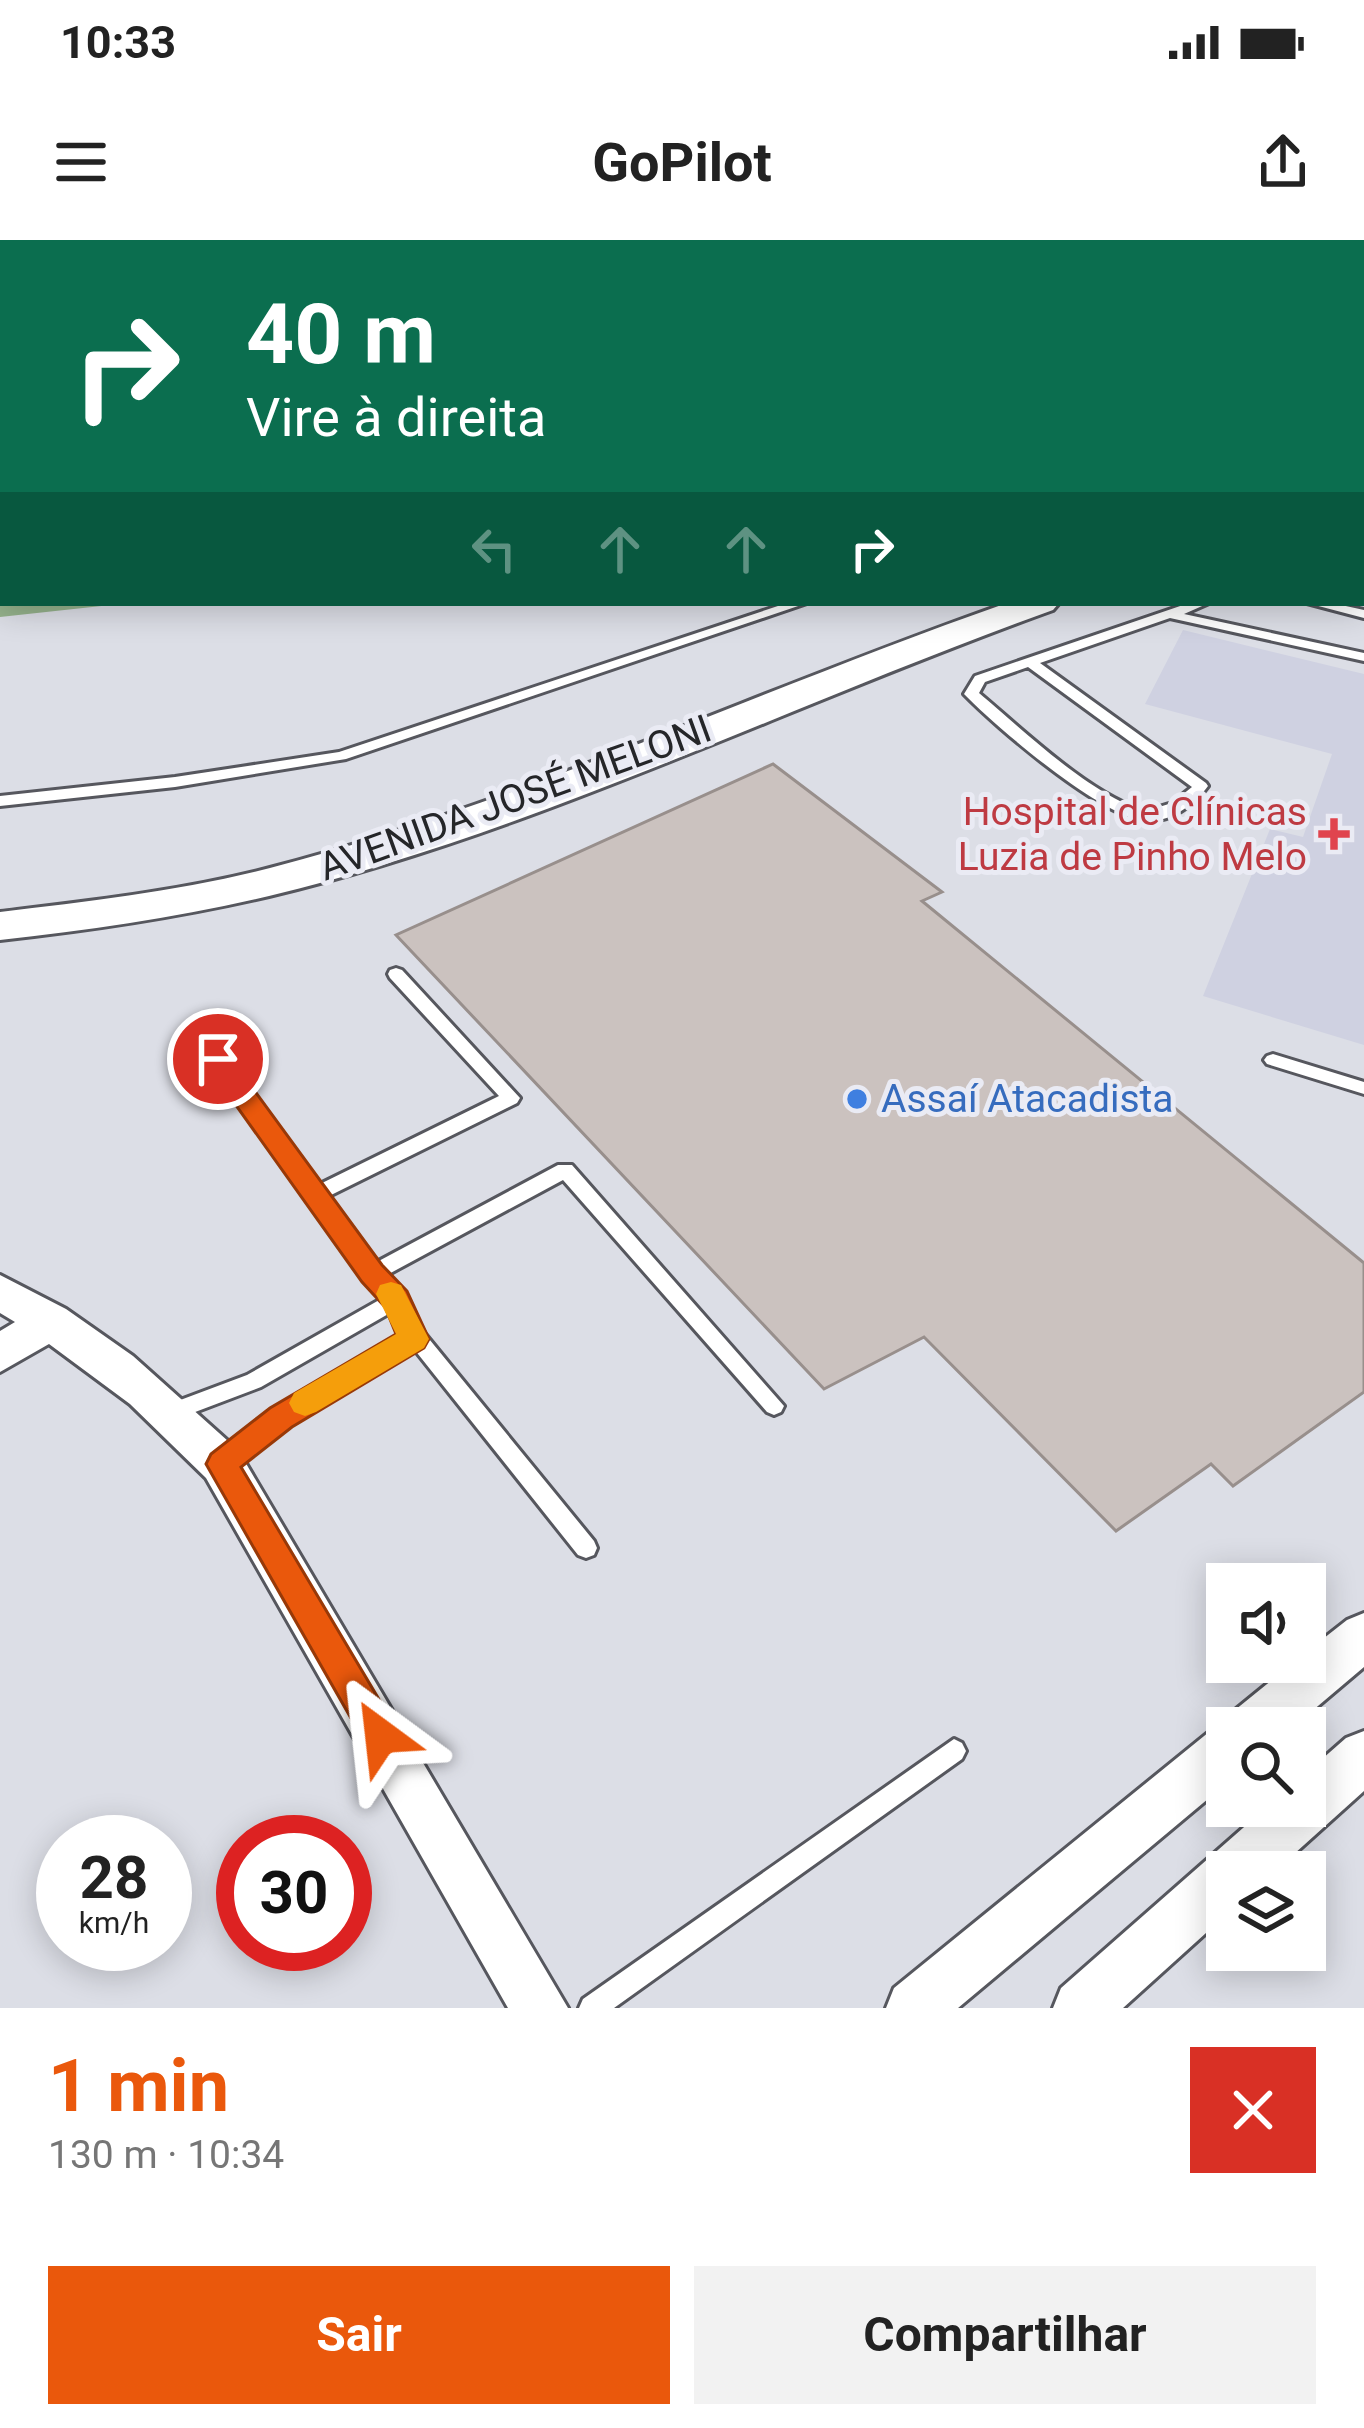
<!DOCTYPE html>
<html lang="pt">
<head>
<meta charset="utf-8">
<style>
	:root { --surface:#fff; --page:#f2f2f2; --text:#222; --muted:#767676; --accent:#ea580c }
	body { margin:0; font-family:Roboto,sans-serif; background:var(--page); color:var(--text); height:100vh; display:flex; flex-direction:column; font-size:45px; white-space:nowrap }
	* { box-sizing:border-box; margin:0 }
	p { font-size:39px; color:var(--muted) }
	.icon { flex:none; width:66px; height:66px; fill:none; stroke:currentColor; stroke-width:2; stroke-linecap:round; stroke-linejoin:round }
	.map { position:relative; height:1768px; overflow:hidden }
	.side { display:flex; flex-direction:column; background:var(--surface); flex:1 }
	.side>* { flex:none }
	.guide { position:absolute; left:0px; top:0px; width:1365px; height:366px; box-shadow:0 6px 30px #0003; background:#0b6e4f; color:#fff; overflow:hidden }
	.tools { position:absolute; left:1206px; top:1323px; display:grid; gap:24px }
	.tools a { display:grid; place-items:center; width:120px; height:120px; border-radius:0px; background:var(--surface); box-shadow:0 6px 30px #0003; font-size:60px }
	.speed { position:absolute; left:36px; top:1575px; display:flex; gap:24px; font-size:60px; font-weight:700; text-align:center }
	.speed>* { display:grid; place-content:center; width:156px; height:156px; border-radius:50%; background:var(--surface); box-shadow:0 6px 30px #0003; line-height:1 }
	.speed small { font-size:30px; font-weight:400 }
	.speed .limit { border:18px solid #d22; background:#fff; color:#111 }
	.pin { position:absolute; display:grid; place-items:center; width:102px; height:102px; color:#fff; margin:-51px; border:6px solid #fff; border-radius:50%; box-shadow:0 3px 12px #0007 }
	.me { position:absolute; width:132px; margin:-66px; rotate:330deg; stroke-linejoin:round; filter:drop-shadow(0 0 9px #0008) }
	.turn { display:flex; align-items:center; gap:42px; height:252px; padding:0 48px; font-size:54px }
	.turn .icon { width:156px; height:156px; stroke-width:2.5 }
	.turn b { display:block; font-size:84px; line-height:102px }
	.lanes { display:flex; align-items:center; height:114px; padding:0 48px; background:#0003; justify-content:center; gap:60px; direction:ltr }
	.lanes .off { opacity:.35 }
	.round { display:grid; place-items:center; flex:none; width:126px; height:126px; border-radius:0px; background:var(--page) }
	.headline { display:flex; align-items:center; justify-content:space-between; height:204px; padding:0 48px }
	h1 { font-size:72px; font-weight:700; line-height:90px; color:var(--accent) }
	.button { display:flex; gap:24px; margin-top:auto; padding:24px 48px }
	.button a { flex:1; height:138px; border-radius:0px; background:var(--accent); color:#fff; font-size:48px; font-weight:700; line-height:138px; text-align:center }
	.button a+a { background:var(--page); color:var(--text) }
	.status { display:flex; justify-content:space-between; align-items:center; height:84px; padding:0 60px; background:var(--surface); direction:ltr }
	.status svg { height:33px; fill:currentColor }
	header { display:flex; justify-content:space-between; align-items:center; height:156px; padding:0 48px; background:var(--surface); font-size:54px; font-weight:700 }
	.map>svg:first-child { display:block }
</style>
</head>
<body>
<div class="status"><b>10:33</b><svg viewBox="0 0 49 12"><path d="M0 12V9h3v3zM5 12V6h3v6zM10 12V3h3v9zM15 12V0h3v12zM26 1h20v11H26zM47 4h2v5h-2z"/></svg></div>
<header><svg class="icon" aria-label="menu" viewBox="0 0 24 24"><path d="M4 6h16M4 12h16M4 18h16"/></svg>GoPilot<svg class="icon" aria-label="share" viewBox="0 0 24 24"><path d="M12 15V3M7 8l5-5 5 5M5 13v7h14v-7"/></svg></header>
<div class="map">
<svg width="1364" height="1768" viewBox="0 0 1364 1768">
	<rect width="100%" height="100%" fill="#dcdee6"/>
	<path fill="#cfd1e1" d="M1183,390L1364,434V805L1203,756L1270,589L1303,597L1332,514L1145,464Z"/>
	<path fill="#95b28c" d="M0,0H299L3,3V363H129L0,377Z"/>
	<g fill="none" stroke-linecap="round" stroke-linejoin="round">
		<path fill="#8dbad6" fill-rule="evenodd" d="M132,0H180V3H132Z
			M3,319V357L0,358V320Z"/>
	</g>
	<path fill="#cbc2bf" stroke="#988f8c" stroke-width="3" d="M773,524L942,652L922,661L1364,1023V1152L1233,1246L1211,1224L1116,1291L924,1097L824,1149L396,695Z"/>
	<g fill="none" stroke-linecap="round" stroke-linejoin="round">
		<defs>
			<path id="service" d="M599,0H613L617,3H603Z
				M1362,246H1364V254H1362Z
				M787,363H807L346,519L175,547L0,566V556L175,537L339,512Z
				M1189,363H1209L1184,374L1364,413V421L1170,378L1040,423L1206,543L1208,546C1195,564 1170,583 1146,581C1101,577 996,487 964,454L975,436ZM1028,427L1192,547L1172,563L1146,571C1092,557 1022,489 979,453L985,442Z
				M1307,363H1332L1364,370V378Z
				M396,728L402,730L520,858L517,863L327,957L375,1023L558,925H572L784,1166L781,1172L774,1175L767,1172L563,940L385,1036L398,1052L404,1054L405,1063L425,1094L594,1301L597,1308L594,1315L586,1318L578,1315L414,1109L288,1183L229,1231L222,1233L215,1231L211,1224L215,1217L274,1171L403,1095L390,1073L261,1147L174,1180L167,1177L164,1171L167,1165L247,1135L381,1059L212,823L209,819L212,815H224L318,945L499,856L390,738L388,734L390,730Z
				M1273,814L1364,842V854L1267,824L1264,820L1267,816Z
				M954,1499L962,1503L966,1511L962,1519L614,1768H579L583,1759Z"/>
			<path id="minor" d="M0,1035L66,1069L133,1116L238,1210L568,1768H508L206,1238L130,1164L49,1104L0,1132V1091L15,1082L0,1073Z
				M1364,1373V1427L1292,1488H1227V1543L958,1768H886L894,1748L1209,1492L1229,1485L1235,1470L1294,1422H1305V1413L1347,1380Z
				M1364,1491V1551L1274,1632H1227V1674L1123,1768H1053L1061,1748L1268,1566H1305V1534L1346,1498Z"/>
			<path id="tertiary" d="M1007,363H1059L1053,370C796,462 533,593 269,656C179,677 91,690 0,700V672C91,661 181,651 270,628C523,562 761,449 1007,363Z"/>
			<path id="primary" d="M1085,0H1117L1118,3H1086Z
				M1362,279H1364V303H1362Z"/>
		</defs>
		<use href="#service" stroke="#56575e" stroke-width="6"/>
		<use href="#minor" stroke="#56575e" stroke-width="6"/>
		<use href="#tertiary" stroke="#56575e" stroke-width="6"/>
		<use href="#primary" stroke="#fff" stroke-width="6"/>
		<use href="#service" fill="#fff" fill-rule="evenodd"/>
		<use href="#minor" fill="#fff" fill-rule="evenodd"/>
		<use href="#tertiary" fill="#fff" fill-rule="evenodd"/>
		<use href="#primary" fill="#fbd6d8" fill-rule="evenodd"/>
	</g>
	<path fill="#ea580c" stroke="#983908" stroke-width="3" d="M218,810L227,813L382,1025L407,1051L429,1099L424,1108L292,1187L241,1227L393,1483L399,1496L393,1508L381,1513L368,1508L206,1224L211,1214L270,1168L396,1094L385,1067L362,1042L208,826L205,819Z"/>
	<path fill="#f59e0b" d="M391,1042L401,1045L429,1099L424,1108L316,1172L305,1176L294,1172L289,1163L294,1153L396,1094L376,1054L380,1045Z"/>
	<path fill="#e0444e" stroke="#eaebf4" stroke-width="4.5" d="M1328 576h12v12h12v12h-12v12h-12v-12h-12v-12h12z"/>
	<circle fill="#3f7fe0" stroke="#eaebf4" stroke-width="4.5" cx="857" cy="859" r="12"/>
	<g text-anchor="middle" dominant-baseline="central" stroke-width="10" stroke-linejoin="round" paint-order="stroke">
		<g font-size="39" fill="#252629" stroke="#eaebf4">
			<text transform="translate(515 558) rotate(-20)">AVENIDA JOSÉ MELONI</text>
		</g>
		<g font-size="39" fill="#be3a42" stroke="#eaebf4" text-anchor="end">
			<text x="1307" y="572">Hospital de Clínicas<tspan x="1307" dy="45">Luzia de Pinho Melo</tspan></text>
		</g>
		<g font-size="39" fill="#366cbe" stroke="#eaebf4" text-anchor="start">
			<text x="881" y="859">Assaí Atacadista</text>
		</g>
	</g>
</svg>
<div class="tools">
<a><svg class="icon" aria-label="sound" viewBox="0 0 24 24"><path d="M4 9h4l5-4v14l-5-4H4zM17 9q2 3 0 6"/></svg></a>
<a><svg class="icon" aria-label="search" viewBox="0 0 24 24"><circle cx="10" cy="10" r="6"/><path d="M15 15l6 6"/></svg></a>
<a><svg class="icon" aria-label="layers" viewBox="0 0 24 24"><path d="M12 4l9 5-9 5-9-5zM3 14l9 5 9-5"/></svg></a>
</div>
<div class="speed"><div>28<small>km/h</small></div><div class="limit">30</div></div>
<div class="pin" style="left:218px;top:819px;background:#d93025"><svg class="icon" aria-label="arrive" viewBox="0 0 24 24"><path d="M6 21V4h12l-3 4 3 4H6"/></svg></div>
<svg class="me" style="left:381px;top:1496px" viewBox="-20 -20 40 40"><path d="M0-17L14 15 0 8-14 15z" fill="#ea580c" stroke="#fff" stroke-width="4"/></svg>
<div class="guide">
<div class="turn"><svg class="icon" aria-label="right" viewBox="0 0 24 24"><path d="M7 20v-9h11M14 6l5 5-5 5"/></svg><div><b>40 m</b>Vire à direita</div></div>
<div class="lanes"><svg class="icon off" aria-label="left" viewBox="0 0 24 24"><path d="M17 20v-9H6M10 6l-5 5 5 5"/></svg><svg class="icon off" aria-label="ahead" viewBox="0 0 24 24"><path d="M12 20V5M6 11l6-6 6 6"/></svg><svg class="icon off" aria-label="ahead" viewBox="0 0 24 24"><path d="M12 20V5M6 11l6-6 6 6"/></svg><svg class="icon" aria-label="right" viewBox="0 0 24 24"><path d="M7 20v-9h11M14 6l5 5-5 5"/></svg></div>
</div>
</div>
<section class="side">
<div class="headline"><div><h1>1 min</h1><p>130 m · 10:34</p></div><a class="round" style="background:#d93025;color:#fff"><svg class="icon" aria-label="close" viewBox="0 0 24 24"><path d="M6 6l12 12M18 6L6 18"/></svg></a></div>
<div class="button"><a>Sair</a><a>Compartilhar</a></div>
</section>
</body>
</html>
